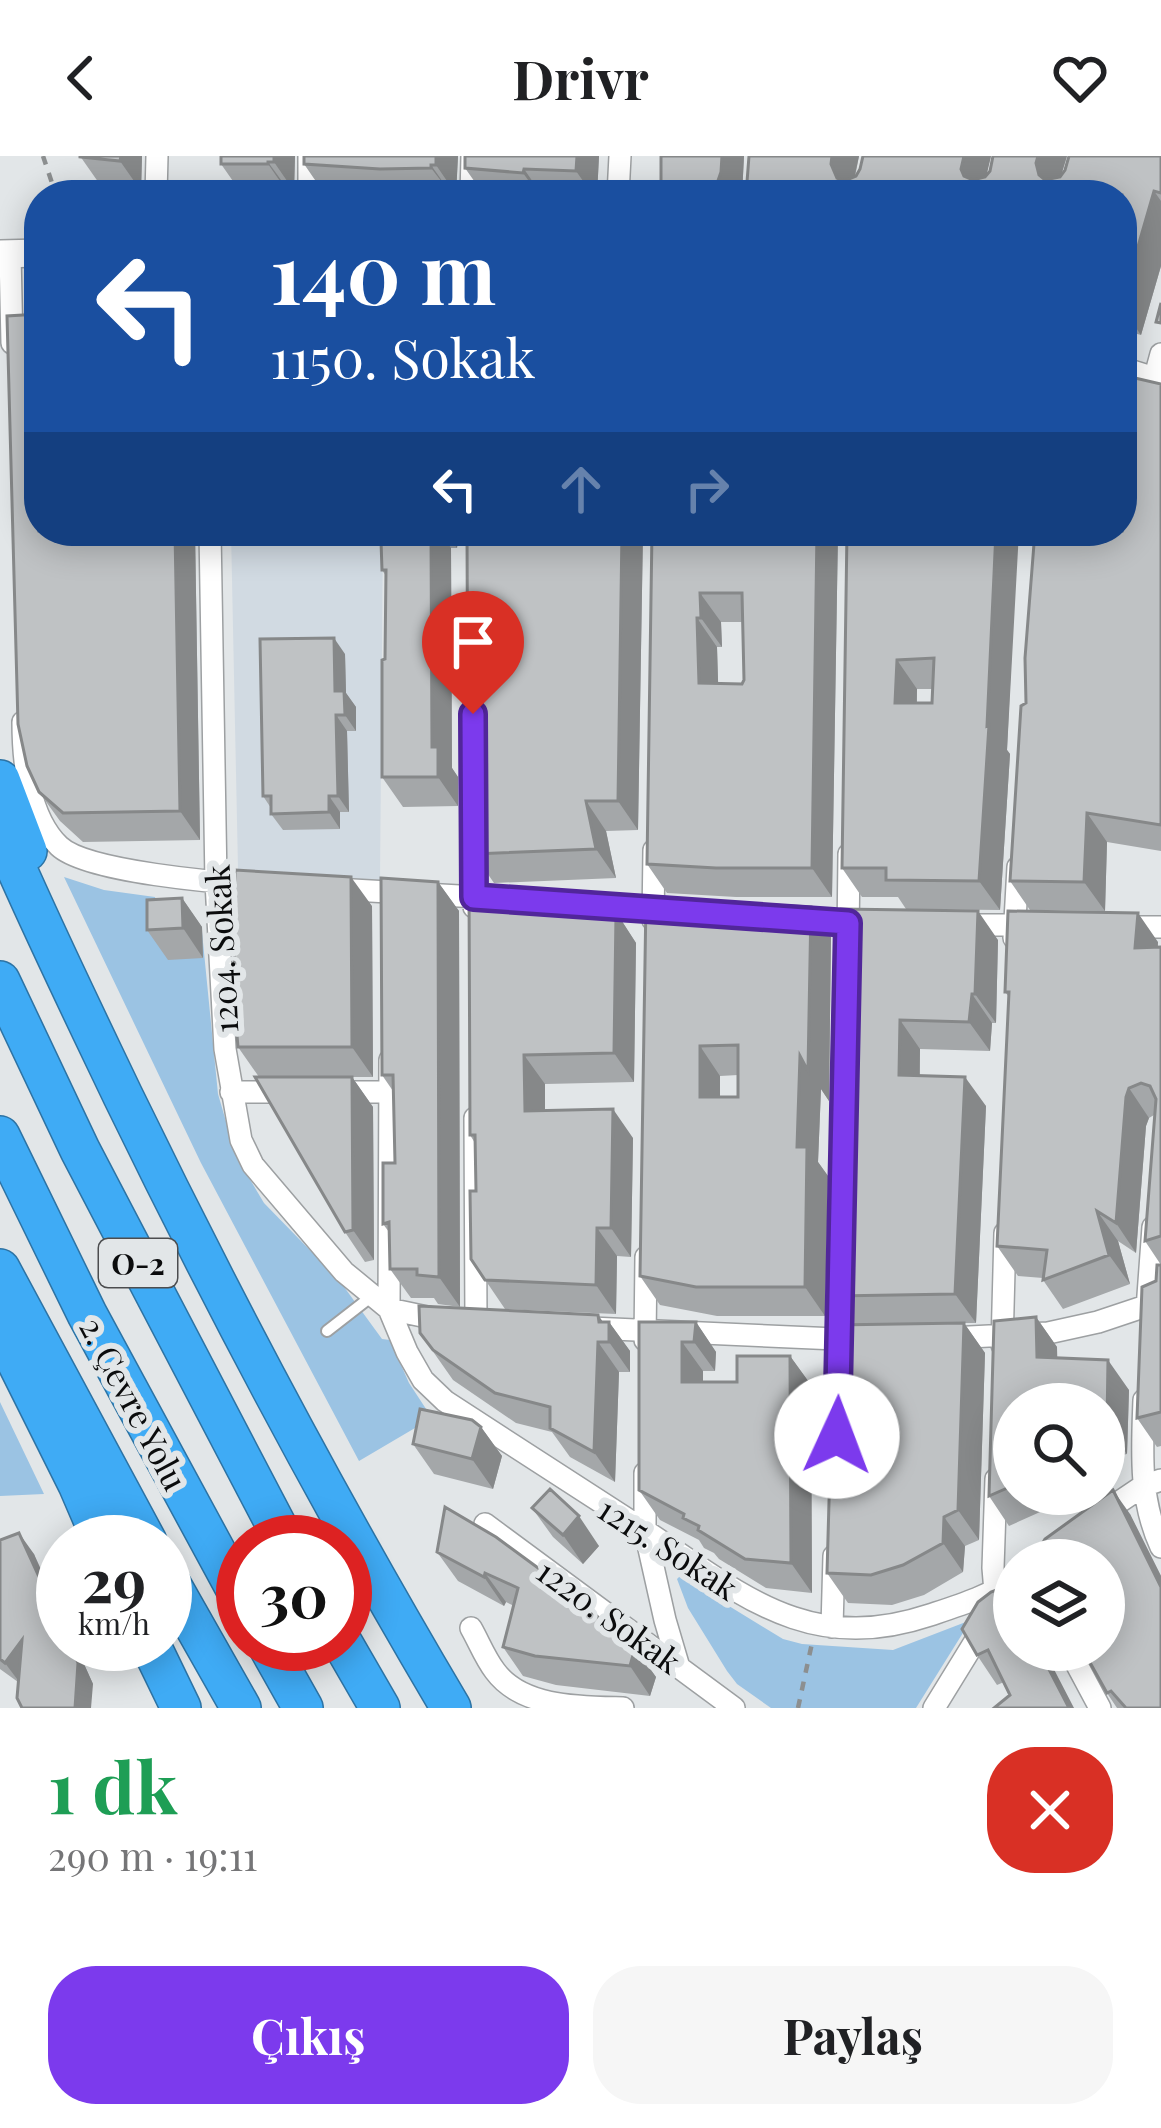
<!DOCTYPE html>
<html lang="tr">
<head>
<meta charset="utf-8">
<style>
	:root { --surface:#fff; --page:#f6f6f6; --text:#202124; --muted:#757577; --accent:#7c3aed }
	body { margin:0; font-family:"Playfair Display",serif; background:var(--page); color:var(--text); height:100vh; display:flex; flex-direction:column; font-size:45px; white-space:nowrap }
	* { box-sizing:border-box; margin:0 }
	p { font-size:39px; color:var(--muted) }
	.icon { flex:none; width:66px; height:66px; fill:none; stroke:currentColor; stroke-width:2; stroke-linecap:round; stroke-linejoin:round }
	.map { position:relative; height:1552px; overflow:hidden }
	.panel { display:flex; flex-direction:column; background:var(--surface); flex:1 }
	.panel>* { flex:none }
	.guide { position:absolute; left:24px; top:24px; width:1113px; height:366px; border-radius:48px; box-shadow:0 6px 30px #0003; background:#1a4fa0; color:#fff; overflow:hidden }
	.controls { position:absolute; left:993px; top:1227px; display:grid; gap:24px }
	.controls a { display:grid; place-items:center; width:132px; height:132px; border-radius:50%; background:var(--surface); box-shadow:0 6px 30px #0003; font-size:60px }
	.speed { position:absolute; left:36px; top:1359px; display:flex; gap:24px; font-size:60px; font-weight:700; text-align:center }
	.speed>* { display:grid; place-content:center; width:156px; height:156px; border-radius:50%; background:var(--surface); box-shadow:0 6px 30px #0003; line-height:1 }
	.speed small { font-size:30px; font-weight:400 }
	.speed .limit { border:18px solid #d22; background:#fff; color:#111 }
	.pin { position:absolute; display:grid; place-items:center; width:102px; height:102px; color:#fff; margin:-123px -51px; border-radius:50% 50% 50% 0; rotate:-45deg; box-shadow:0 0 12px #0007 }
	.pin .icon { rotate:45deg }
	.me { position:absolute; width:132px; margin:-66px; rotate:2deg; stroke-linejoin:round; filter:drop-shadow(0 0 9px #0008) }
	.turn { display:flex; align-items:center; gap:42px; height:252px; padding:0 48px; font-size:54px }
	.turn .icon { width:156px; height:156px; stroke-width:2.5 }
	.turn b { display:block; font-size:84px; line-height:102px }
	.lanes { display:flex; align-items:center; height:114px; padding:0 48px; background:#0003; justify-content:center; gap:60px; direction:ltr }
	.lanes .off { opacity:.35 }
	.round { display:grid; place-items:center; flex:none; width:126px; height:126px; border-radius:48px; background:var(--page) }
	.headline { display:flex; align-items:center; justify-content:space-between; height:204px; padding:0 48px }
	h1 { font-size:72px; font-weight:700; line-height:90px; color:#1e9e55 }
	.cta { display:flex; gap:24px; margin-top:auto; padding:24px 48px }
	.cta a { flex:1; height:138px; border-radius:48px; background:var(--accent); color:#fff; font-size:48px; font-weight:700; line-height:138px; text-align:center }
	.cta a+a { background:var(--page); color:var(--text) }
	header { display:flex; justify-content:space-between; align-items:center; height:156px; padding:0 48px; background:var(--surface); font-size:54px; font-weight:700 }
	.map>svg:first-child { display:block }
</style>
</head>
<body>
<header><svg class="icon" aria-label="back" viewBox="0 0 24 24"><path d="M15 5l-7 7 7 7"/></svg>Drivr<svg class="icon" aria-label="heart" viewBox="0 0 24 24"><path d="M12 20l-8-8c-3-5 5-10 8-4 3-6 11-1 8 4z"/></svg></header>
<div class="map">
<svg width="1161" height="1552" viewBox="0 0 1161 1552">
	<rect width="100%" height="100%" fill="#e2e6e8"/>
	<path fill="#d1dae2" d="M231,375H383L380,725L238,713Z"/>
	<path fill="#9bc3e3" d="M64,721L104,734L155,741L164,779L202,776L218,938L236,1000L264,1047L339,1124L382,1183L390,1184L409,1227L432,1262L359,1305L201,1007Z
		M0,1246L44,1338L0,1340Z
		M680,1420L783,1483L802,1488L893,1494L971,1464L916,1552H771L737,1528L727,1515L688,1452L677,1423Z"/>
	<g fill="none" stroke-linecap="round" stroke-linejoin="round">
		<defs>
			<path id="service" d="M327,1175L372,1140"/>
			<path id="minor" d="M156,39L157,0
				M309,39V0
				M471,39L472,0
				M618,39L620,0
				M10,98L12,187
				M1154,224L1161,198
				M210,375L216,726L225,893L241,984L253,1009L344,1116L389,1153L446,1165
				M23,566C23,606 29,661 59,690C86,716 221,727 262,729
				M474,674V751
				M335,733L495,742
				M586,748L675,754
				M653,764L654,694
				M796,764L866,768
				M964,769H1034
				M1120,771H1161
				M848,781L849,698
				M1014,782L1018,711
				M390,904L389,1153L407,1196L423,1224L445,1245C509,1287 573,1328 638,1370C737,1434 804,1501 930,1459C960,1449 989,1440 1014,1423
				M231,936H290
				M334,936H390
				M475,962L476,1166
				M1147,1153L1153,1071
				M591,1172L859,1184
				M950,1182L1048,1177L1098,1166L1161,1145
				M645,1184L646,1101
				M1002,1189L1005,1077
				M840,1195L841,1124
				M1144,1244C1142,1296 1139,1343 1161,1391
				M645,1317V1375L665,1464L678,1508
				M1100,1359L1143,1330L1161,1324
				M485,1368L734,1552
				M832,1471L834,1400
				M471,1472C479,1486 485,1502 495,1515C522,1552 581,1551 623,1552
				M1069,1494L1100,1552
				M934,1552L990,1461L995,1436L993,1412L996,1323"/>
			<path id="tertiary" d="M0,98L39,97
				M1122,215L1161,227"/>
			<path id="motorway" d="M0,624L27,695
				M0,675C38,764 81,852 123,940C224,1148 333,1353 451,1552
				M0,825L80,994L285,1386
				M0,980L87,1158L243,1446
				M0,1113L147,1386
				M0,1172L78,1328L103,1386
				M165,1418L241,1552
				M150,1488L181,1552
				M267,1488L303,1552
				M343,1488L380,1552"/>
		</defs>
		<use href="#service" stroke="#9da0a2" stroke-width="14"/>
		<use href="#minor" stroke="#9da0a2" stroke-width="24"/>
		<use href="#tertiary" stroke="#9da0a2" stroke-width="30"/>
		<use href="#motorway" stroke="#2d73a4" stroke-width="42"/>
		<path stroke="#8c8f90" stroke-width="4.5" stroke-dasharray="9 9" stroke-linecap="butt" d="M43,0L56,39
			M798,1552L812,1487"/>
		<use href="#service" stroke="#fff" stroke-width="10"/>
		<use href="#minor" stroke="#fff" stroke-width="21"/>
		<use href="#tertiary" stroke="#fff" stroke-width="27"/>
		<use href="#motorway" stroke="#3fabf5" stroke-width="39"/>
	</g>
	<path fill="#a4a7a9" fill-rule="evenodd" d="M80,0H142L141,35L101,30Z
		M295,0L294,35H289V38H242L221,8Z
		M458,0L456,38L351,39L324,37L304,8Z
		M599,0L597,39H484L465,12Z
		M744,0L742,39H667L661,30Z
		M749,0H859L855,21L860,13L863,0H991L986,19L990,15L993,0H1067L1061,20L1161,0V110L1141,179L1122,174V39H746Z
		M1161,228V695L1107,686L1105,755L1030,754L1010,725L1026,547Z
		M195,375L200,684L83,686L60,665L39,636Z
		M387,375H459L457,392H451L452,612L458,621V650L403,651L382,621L386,420L382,414L387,385Z
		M467,375H643L638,674L606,675L616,722L494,727L474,698Z
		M652,375H838L832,741H736L667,737L647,708ZM721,466H742L744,524L742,528L718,527L717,491H722Z
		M847,375L1015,425L1007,594L1010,598L1000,754L906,753L898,741H862L842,712ZM917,533H933L932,547H917Z
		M345,498L346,537L356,551V575H347L349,656H340V673L283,674L271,658V652L263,640Z
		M438,726L459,755L460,1151L438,1148L434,1142H411L390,1113L389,1076L383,1068L395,1007L393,935L382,919Z
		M567,735L569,739L607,742L636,787L634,926L545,928V954L633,982L631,1101L617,1100L616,1158L505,1153L471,1103L476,1035L475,987L470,979Z
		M182,742L202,771L203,802L168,804L147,774Z
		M372,750L373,921H259L238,891Z
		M688,750L831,781L829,945L821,933L818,1006L828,1020L825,1160H717L660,1149L640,1120ZM738,919V941H720V920Z
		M841,753L998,784L996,867H992L990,895L920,893V920L986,950L976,1167H964L985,1197L979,1384L965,1390L963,1416L924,1439L892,1449L848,1447L827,1417L855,1169L835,1140L847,992Z
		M1158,786V791H1161V1290L1157,1291L1137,1262L1156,1125L1161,1109L1145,1085L1154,959L1149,962L1146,970L1136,1097L1118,1085L1130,1128L1063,1153L1043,1124V1122L1018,1120L997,1090L1009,841L1005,836Z
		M352,921L373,951L374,1104L365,1106L345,1076Z
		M598,1159L603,1166H609L630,1195V1216H619L615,1326L570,1301L552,1276L516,1267L453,1224L420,1177Z
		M1036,1161L1057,1191V1202L1129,1234L1127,1298L1115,1301V1310L1104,1318V1248H1014V1338H1073L1058,1348L1009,1370L989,1340Z
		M639,1166H696L716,1196L715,1215H703V1226H737L790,1200L811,1229L812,1437L766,1432L719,1403L714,1397L704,1392L699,1384L660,1364L639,1334Z
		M481,1271L502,1300L493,1333L434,1318L413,1288Z
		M445,1351L635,1492L656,1521L650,1540L556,1529L523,1520L503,1491L514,1450L506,1446L504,1450L458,1425L437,1396Z
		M532,1352L599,1390L583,1408L553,1381Z
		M1130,1358L1161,1420V1552H1117L1107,1537Z
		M0,1384L34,1398L63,1488H75L93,1528L18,1526L0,1513Z
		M962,1473L1074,1552L1010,1539L1004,1526L997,1529L977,1499Z"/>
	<path fill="#868889" d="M121,0H142L141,35L120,5Z
		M274,0H295L294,35L274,6Z
		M436,0H458L456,38L436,9Z
		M577,0H599L597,39H593L576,15Z
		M722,0H744L742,39H713Z
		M832,0H859L851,37L837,22L831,8Z
		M964,0H991L982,39H978L961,13Z
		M1038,0H1067L1056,36L1039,19L1036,7Z
		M268,6L289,35V38L268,8Z
		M431,9L452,39L431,12Z
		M524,13L542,39H539L523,17Z
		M1154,35L1161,45V110L1141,179L1122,152V146Z
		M175,375H195L200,684L180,655Z
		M431,375H439L451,392L452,612L458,621V650L438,621L432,591Z
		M445,375H459L457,392Z
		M622,375H643L638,674L618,645Z
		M817,375H838L832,741L812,712Z
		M996,375H1019L1007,594L1010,598L1000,754L979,725Z
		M700,437L721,466L722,491L701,462Z
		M697,462L717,491L719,556L699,527Z
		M334,482L345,498L346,537L356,551V575L345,559L335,535Z
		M897,504L917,533L916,576L895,547Z
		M336,559L347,575L349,656L338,640Z
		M329,640L340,656V673L329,656Z
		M586,645L606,675L616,722L596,693Z
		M1087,657L1107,686L1105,755L1084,726Z
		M351,721L372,750L373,921L352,891Z
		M438,726L459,755L460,1151L439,1121Z
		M182,742L202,771L203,802L183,772Z
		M607,742L636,787L634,926L614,897Z
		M811,751L831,781L829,945L821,933L818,1006L828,1020L825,1160L805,1131L797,991L800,900Z
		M978,755L998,784L996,867L975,838Z
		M1138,757L1158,786L1155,822L1135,792Z
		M972,838L992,867L990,895L969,866Z
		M900,864L920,893L919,948L899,919Z
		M700,890L720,920V971L700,941Z
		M524,899L545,928V984L525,955Z
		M352,921L373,951L374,1104L353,1074Z
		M965,921L986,950L976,1167L955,1138Z
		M1129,932L1149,962L1146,970L1136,1097L1116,1067L1126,941Z
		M613,953L633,982L631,1101L611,1072Z
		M1097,1055L1118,1085L1130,1128L1109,1099Z
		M597,1072L617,1100L616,1158L596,1129Z
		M598,1159L609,1175V1166L630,1195V1216L609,1186L599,1166Z
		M1036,1161L1057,1191L1058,1230L1037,1201Z
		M696,1166L716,1196L715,1215L694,1186Z
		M964,1167L985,1197L979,1384L958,1354Z
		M598,1186L619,1216L615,1326L594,1296Z
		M682,1186L703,1215V1256L682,1226Z
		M790,1200L811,1229L812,1437L791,1407Z
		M1108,1204L1129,1234L1127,1298L1107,1269Z
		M481,1271L502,1300L493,1333L472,1303Z
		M1104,1286L1115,1301V1310L1104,1294Z
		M1113,1334L1130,1358L1161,1420V1431Z
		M579,1360L599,1390L583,1408L563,1379Z
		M944,1361L965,1390L963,1416L943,1387Z
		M19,1377L34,1398L63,1462V1473Z
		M485,1417L506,1446L504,1450L484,1421Z
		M22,1484L20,1527L5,1507Z
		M70,1488H75L93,1528L91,1552H75Z
		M635,1492L656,1521L650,1540L630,1510Z
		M1039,1494H1044L1074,1552H1069Z"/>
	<path fill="#bfc2c4" stroke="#868889" stroke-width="3" fill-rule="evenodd" d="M80,0H121L120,5L80,1Z
		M221,0H274V6H268V8H221Z
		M304,0H436V9H431V12L380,13L304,8Z
		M465,0H577L576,15L524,13L523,17L465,12Z
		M661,0H722L721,16L713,39H697L661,30Z
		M749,0H832L831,8L837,22L844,25L856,20L860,13L863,0H964L961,13L964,20L973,24L985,21L990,15L993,0H1038L1036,7L1039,19L1045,24L1060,21L1065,14L1069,0H1161V37L1154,35L1122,146V39H746Z
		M1161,147V167L1156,166Z
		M39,158V375H175L180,655L63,657L39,636L27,610L18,568L7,160Z
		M1122,219L1161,228V669L1087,657L1084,726L1010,725L1021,550L1026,547L1025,502L1035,375H1122Z
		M387,375H431L432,591H438V621H382V504L385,503L386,414H382L381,385H387Z
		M467,375H622L618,645H586L596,693L474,698L468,627Z
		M652,375H817L812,712H716L647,708ZM700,437H742L744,524L742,528L699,527L697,462H701Z
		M847,375H996L987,570L989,569L979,725L886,724V712H842ZM934,502L932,547H895L897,504Z
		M334,482L335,535H344L345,559H336L338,640H329V656L271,658V640H263L260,483Z
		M235,714L351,721L352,891H238L234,845Z
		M381,722L438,726L439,1121L417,1119V1113H390L389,1066L383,1068V1007H395L393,919H382Z
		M469,728L567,735L566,738L607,742L606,757L616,759L614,897L524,899L525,955L613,953L611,1072H597L596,1129L485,1124L471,1103L470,1035H476L475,979H470Z
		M182,742L183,772L147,774V744Z
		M646,744L686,747V750L771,749L811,751L808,915L800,900L797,991H807L805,1131H696L640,1120ZM738,889V941H700V890Z
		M841,753L978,755L975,838H972L969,866L900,864L899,919L965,921L955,1138L835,1140L837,992H847L838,974Z
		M1008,755L1138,757L1135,792L1161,791V1080L1145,1085L1156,943L1150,930L1141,927L1129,932L1126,941L1116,1067L1097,1055L1109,1099L1043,1124L1047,1094L997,1090L1009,836H1005Z
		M255,921H352L353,1074L345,1076Z
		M1157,1109H1161V1256L1137,1262L1142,1131L1156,1125Z
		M419,1150L598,1159L599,1166H609V1186H598L594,1296L550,1272V1251L495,1237L433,1194L420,1177Z
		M1036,1161L1037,1201L1108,1204L1107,1269H1104V1248H1014V1329L989,1340L994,1165Z
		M639,1166H696L694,1186H682V1226H737V1200H790L791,1407L745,1403L698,1374L699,1370L683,1362L684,1358L639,1334Z
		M964,1167L958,1354L944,1361L943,1387L903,1409L871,1419L827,1417L834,1169Z
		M420,1253L472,1264L481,1271L472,1303L413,1288Z
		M550,1333L579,1360L563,1379L532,1352Z
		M1113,1334L1161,1431V1552H1126L1111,1535L1107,1537L1083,1494H1104V1404H1040L1038,1395L1045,1383Z
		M445,1351L496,1381L549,1420L635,1492L630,1510L535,1500L503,1491L518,1432L485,1417L484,1421L437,1396Z
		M19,1377L63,1473V1488H70L78,1507L75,1552H22L17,1542L22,1484L5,1507L0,1503V1384Z
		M999,1433L1008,1434L1014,1446V1494H1039L1069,1552H994L1010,1539L988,1494L977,1499L962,1473L978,1446L991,1436Z"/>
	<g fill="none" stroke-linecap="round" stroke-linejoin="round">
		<defs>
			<path id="route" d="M473,558L474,741L848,767L837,1280"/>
		</defs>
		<use href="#route" stroke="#51269a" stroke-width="30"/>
		<use href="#route" stroke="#7c3aed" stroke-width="21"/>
	</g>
	<g text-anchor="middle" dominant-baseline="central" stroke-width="12" stroke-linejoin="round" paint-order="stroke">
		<rect fill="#e2e6e8" stroke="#4c4d4f" stroke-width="3" x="99" y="1083" width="78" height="48" rx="9"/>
		<g font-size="30" font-weight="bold" fill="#0b0c0d">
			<text x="138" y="1107">O-2</text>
		</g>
		<g font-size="33" fill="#0b0c0d" stroke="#e2e6e8">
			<text transform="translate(220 793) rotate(-93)">1204. Sokak</text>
			<text transform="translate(135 1247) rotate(62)">2. Çevre Yolu</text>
			<text transform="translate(669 1391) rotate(33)">1215. Sokak</text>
			<text transform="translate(610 1459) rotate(36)">1220. Sokak</text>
		</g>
	</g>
</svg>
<div class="controls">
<a><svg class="icon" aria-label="search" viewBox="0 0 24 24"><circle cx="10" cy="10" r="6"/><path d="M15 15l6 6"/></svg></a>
<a><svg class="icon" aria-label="layers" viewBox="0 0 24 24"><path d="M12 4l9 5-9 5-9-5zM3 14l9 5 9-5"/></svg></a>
</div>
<div class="speed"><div>29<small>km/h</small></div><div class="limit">30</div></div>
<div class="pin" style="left:473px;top:558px;background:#d93025"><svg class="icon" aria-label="arrive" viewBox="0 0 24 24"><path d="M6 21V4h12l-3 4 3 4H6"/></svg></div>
<svg class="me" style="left:837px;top:1280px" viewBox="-20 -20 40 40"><circle r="19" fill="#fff"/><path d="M0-13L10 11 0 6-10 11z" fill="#7c3aed"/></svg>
<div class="guide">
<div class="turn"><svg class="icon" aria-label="left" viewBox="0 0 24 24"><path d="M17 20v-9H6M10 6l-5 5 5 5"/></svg><div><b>140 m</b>1150. Sokak</div></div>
<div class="lanes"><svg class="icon" aria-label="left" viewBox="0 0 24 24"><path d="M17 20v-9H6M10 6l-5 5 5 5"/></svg><svg class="icon off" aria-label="ahead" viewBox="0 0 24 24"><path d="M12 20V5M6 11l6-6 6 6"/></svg><svg class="icon off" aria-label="right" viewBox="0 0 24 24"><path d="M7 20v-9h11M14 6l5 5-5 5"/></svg></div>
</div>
</div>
<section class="panel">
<div class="headline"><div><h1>1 dk</h1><p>290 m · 19:11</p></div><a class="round" style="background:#d93025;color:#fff"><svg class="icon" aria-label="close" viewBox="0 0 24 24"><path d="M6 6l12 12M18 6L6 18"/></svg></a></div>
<div class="cta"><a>Çıkış</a><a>Paylaş</a></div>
</section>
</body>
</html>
